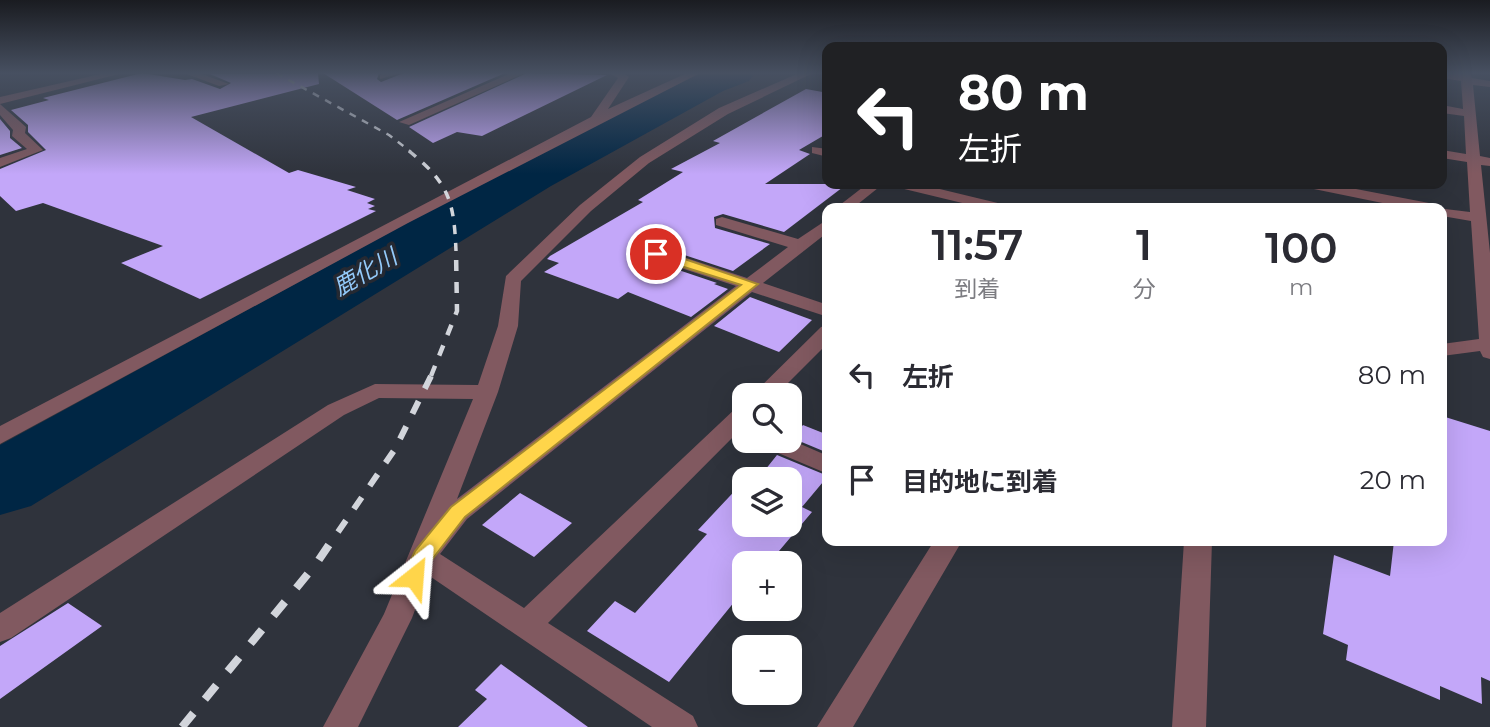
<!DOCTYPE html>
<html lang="ja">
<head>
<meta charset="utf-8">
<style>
	:root { --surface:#fff; --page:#f7f7f7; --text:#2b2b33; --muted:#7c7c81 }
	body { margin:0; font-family:Montserrat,"Noto Sans JP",sans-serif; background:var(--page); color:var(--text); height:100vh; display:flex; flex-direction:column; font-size:26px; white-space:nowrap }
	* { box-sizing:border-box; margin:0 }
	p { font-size:23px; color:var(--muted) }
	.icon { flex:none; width:38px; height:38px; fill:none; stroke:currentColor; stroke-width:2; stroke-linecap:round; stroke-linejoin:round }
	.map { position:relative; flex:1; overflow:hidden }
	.side { position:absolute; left:822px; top:203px; width:625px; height:343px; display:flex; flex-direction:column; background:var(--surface); border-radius:14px; box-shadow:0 7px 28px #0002 }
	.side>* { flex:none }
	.top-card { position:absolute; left:822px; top:42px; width:625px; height:147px; border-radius:14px; box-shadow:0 7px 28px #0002; background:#202124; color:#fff; overflow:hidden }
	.controls { position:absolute; left:732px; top:383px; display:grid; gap:14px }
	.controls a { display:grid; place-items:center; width:70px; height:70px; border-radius:14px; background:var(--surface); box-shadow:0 7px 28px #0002; font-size:35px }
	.pin { position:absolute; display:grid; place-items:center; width:60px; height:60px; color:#fff; margin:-30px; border:4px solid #fff; border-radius:50%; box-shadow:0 2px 7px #0007 }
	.me { position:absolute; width:77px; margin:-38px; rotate:28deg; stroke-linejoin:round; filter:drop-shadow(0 0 5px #0008) }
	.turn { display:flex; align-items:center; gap:24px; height:147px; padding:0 21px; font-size:32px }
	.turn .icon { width:91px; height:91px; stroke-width:2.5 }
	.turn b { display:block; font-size:49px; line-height:60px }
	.eta { display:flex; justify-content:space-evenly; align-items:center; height:119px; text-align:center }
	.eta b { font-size:42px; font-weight:600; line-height:49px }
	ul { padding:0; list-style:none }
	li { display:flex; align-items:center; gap:21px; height:105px; padding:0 21px }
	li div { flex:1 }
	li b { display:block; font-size:26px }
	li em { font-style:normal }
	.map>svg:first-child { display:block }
</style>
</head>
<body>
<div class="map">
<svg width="1490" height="727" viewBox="0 0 1490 727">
	<rect width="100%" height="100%" fill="#2f333c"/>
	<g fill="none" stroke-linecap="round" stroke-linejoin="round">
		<path fill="#002644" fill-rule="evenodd" d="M701,73H755L749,81L723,91L551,186L31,506L0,515V445L515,164Z"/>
	</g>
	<path fill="#c3a7f9" d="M142,73L185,80L192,79L220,89L231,83L210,74L318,73L319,84L191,117L289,173L298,170L356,187L347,190L375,199L367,203L375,206L368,209L376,211L200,299L121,263L163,246L43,203L16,211L0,196V169L46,150L28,132V125L11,110L49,100L43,98Z
		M323,73H379L377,79L381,82L404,73H505L397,120Z
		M527,73L607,75L482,136L457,132L433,143L409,127Z
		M806,89L828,93V133L799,150L810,154L765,184H847L784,232L723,214L714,217L715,228L770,244L733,271L663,248H648L644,254L649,260L717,283L714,284L728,289L691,317L628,292L618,299L544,272L559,263L547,259L550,256L643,202L638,200L683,172L671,169L720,143L713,141Z
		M0,119L10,131V138L22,148L0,155Z
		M750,297L812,320L779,352L714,326Z
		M1442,416L1490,431V681L1481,677L1482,704L1440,686V700L1346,660L1348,645L1323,634L1334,555L1390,576L1394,541H1442Z
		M803,425L828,435V453L792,438Z
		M777,455L828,476L802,507L812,512L768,564H744V590L669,682L587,631L615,601L635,613L707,534L698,530L744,481V525H789V480H757Z
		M520,493L572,523L534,557L482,525Z
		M68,603L102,626L0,699V646Z
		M501,664L588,727H458L487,699L475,690Z"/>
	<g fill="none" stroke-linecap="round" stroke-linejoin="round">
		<path fill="#815960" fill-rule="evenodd" d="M105,73H123L0,104L26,127L25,133L43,150L0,167V158L27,149L12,136L13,130L0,115V97Z
			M184,73H199L229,84L219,86Z
			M386,73H401L380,79V75Z
			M511,73H525L409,125L399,122Z
			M609,73H623L629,77L608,109L687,73H700L408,223L0,444V426L591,117L618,78Z
			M799,73H813L728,114L649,163L591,211L521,281L518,326L498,392L457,499L736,286L650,258L647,254L650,250H662L747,278L788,247L716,225V219L722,217L798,239L828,219V232L763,283L828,305V317L752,292L467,519L440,554L524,608L736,408L744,406V426L548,623L693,716L698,727H652L428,575L412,618L358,727H323L384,614L473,399L379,398L344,415L11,638L0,642V613L328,405L375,384L478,385L498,326L506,276L580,205L640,157L719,108Z
			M1442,73H1471L1472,78L1490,81V87L1473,85L1480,156L1490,158V166L1481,165L1490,253V359L1483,357L1480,351L1442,356V344L1479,339L1471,221L1442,216V208H1407L1309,188L1302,184H1330L1429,203L1437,208L1470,212L1467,162L1442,158V150L1466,154L1464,116L1442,113V105L1463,109L1461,81L1442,78Z
			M812,147L828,149V157L812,153Z
			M867,184H883L853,208H836Z
			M894,184H919L1006,205L1009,208H983L896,187Z
			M828,325V343L775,396H751L821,327Z
			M789,439L828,456V474L764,447L760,441Z
			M934,541H962L853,727H817Z
			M1184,541H1212L1206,727H1172Z"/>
		<path stroke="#d2d5db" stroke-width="2.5" stroke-dasharray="7 7" stroke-linecap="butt" d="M276,73L389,135L411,152"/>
		<path stroke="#d2d5db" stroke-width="3.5" stroke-dasharray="9 9" stroke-linecap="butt" d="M409,151C449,183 454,201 456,251"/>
		<path stroke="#d2d5db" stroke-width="4.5" stroke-dasharray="11 11" stroke-linecap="butt" d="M431,376L457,311L456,250"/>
		<path stroke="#d2d5db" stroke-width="6" stroke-dasharray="14 14" stroke-linecap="butt" d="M338,532L395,449L432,374"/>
		<path stroke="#d2d5db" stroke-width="8" stroke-dasharray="18 18" stroke-linecap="butt" d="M182,727L316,564L339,530"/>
	</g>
	<linearGradient id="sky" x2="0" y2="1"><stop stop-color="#1a1c21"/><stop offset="0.42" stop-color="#475061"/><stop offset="1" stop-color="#475061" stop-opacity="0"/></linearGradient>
	<rect width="1490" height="174" fill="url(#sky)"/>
	<path fill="#ffd54a" stroke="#a68a30" stroke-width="2" d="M652,251H661L758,284L465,517L431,561L422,583L414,586L406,583L403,577L415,551L451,507L741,285L652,257Z"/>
	<g text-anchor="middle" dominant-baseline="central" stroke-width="7" stroke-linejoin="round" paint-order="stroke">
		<g font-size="23" font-style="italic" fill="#94cafa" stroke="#252932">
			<text transform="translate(365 272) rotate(-30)">鹿化川</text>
		</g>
	</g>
</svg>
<div class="controls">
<a><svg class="icon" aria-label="search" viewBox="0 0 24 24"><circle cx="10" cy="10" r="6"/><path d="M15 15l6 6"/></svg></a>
<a><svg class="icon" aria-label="layers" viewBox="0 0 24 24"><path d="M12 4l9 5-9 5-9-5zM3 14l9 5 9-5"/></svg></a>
<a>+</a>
<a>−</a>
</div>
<div class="pin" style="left:656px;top:254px;background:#d93025"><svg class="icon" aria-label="arrive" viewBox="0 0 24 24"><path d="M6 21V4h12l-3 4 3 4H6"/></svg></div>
<svg class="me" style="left:414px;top:577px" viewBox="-20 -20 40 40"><path d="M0-17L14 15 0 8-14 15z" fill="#ffd54a" stroke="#fff" stroke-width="4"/></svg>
<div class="top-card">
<div class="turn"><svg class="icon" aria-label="left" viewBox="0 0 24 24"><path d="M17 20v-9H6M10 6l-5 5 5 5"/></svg><div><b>80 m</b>左折</div></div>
</div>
<section class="side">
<div class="eta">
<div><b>11:57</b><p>到着</p></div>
<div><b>1</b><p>分</p></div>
<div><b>100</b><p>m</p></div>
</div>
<ul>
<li><svg class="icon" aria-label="left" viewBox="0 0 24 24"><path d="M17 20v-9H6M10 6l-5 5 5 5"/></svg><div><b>左折</b></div><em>80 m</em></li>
<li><svg class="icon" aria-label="arrive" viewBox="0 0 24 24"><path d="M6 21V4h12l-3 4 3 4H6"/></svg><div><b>目的地に到着</b></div><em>20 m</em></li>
</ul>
</section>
</div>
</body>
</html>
